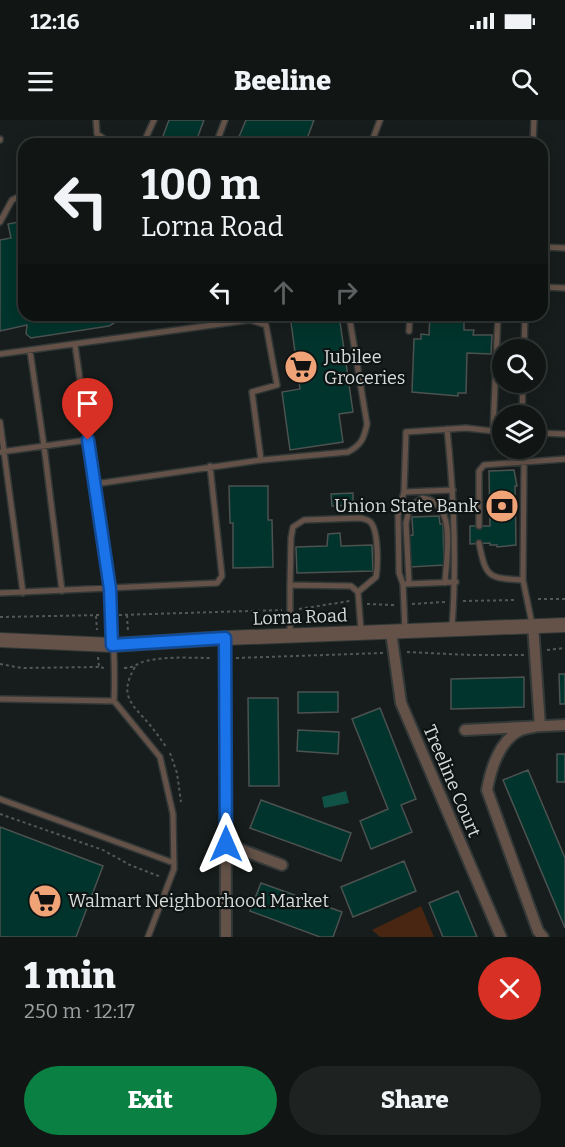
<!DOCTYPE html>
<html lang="en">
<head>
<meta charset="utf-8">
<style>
	:root { --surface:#111615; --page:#1e2322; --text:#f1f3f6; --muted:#9c9fa0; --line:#303534; --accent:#0b8043 }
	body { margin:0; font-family:Bitter,serif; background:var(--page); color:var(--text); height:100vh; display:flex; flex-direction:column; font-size:22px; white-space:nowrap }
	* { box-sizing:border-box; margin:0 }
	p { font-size:20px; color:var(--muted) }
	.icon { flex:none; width:33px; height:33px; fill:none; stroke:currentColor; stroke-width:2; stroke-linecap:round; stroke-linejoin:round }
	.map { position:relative; height:817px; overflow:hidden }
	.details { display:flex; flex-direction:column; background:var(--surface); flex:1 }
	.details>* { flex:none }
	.guide { position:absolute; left:18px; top:18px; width:530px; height:183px; border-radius:18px; box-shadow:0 3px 15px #0003,0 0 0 2px var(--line); background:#111615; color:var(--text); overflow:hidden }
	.controls { position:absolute; left:492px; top:219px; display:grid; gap:12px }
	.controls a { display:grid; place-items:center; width:54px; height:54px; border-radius:50%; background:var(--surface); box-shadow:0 3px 15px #0003,0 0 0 2px var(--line); font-size:30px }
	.pin { position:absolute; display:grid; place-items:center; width:51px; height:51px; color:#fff; margin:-62px -26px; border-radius:50% 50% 50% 0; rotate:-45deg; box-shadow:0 0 6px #0007 }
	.pin .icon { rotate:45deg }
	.me { position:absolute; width:66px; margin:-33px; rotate:0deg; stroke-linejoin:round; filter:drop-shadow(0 0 4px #0008) }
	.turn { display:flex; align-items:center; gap:21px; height:126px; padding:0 24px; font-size:27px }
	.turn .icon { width:78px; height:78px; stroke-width:2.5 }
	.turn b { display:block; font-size:42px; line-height:51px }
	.lanes { display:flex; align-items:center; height:57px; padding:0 24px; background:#0003; justify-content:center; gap:30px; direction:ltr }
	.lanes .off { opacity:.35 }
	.round { display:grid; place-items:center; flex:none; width:63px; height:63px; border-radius:32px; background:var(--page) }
	.summary { display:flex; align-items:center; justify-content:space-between; height:102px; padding:0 24px }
	h1 { font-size:36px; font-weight:800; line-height:45px }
	.cta { display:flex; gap:12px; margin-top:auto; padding:12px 24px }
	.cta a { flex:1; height:69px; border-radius:36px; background:var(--accent); color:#fff; font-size:24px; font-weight:800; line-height:69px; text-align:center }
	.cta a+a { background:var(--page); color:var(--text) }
	.status { display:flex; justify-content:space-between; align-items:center; height:42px; padding:0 30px; background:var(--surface); direction:ltr }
	.status svg { height:16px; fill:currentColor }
	header { display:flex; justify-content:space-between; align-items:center; height:78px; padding:0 24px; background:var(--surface); font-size:27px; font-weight:800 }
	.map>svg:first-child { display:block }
</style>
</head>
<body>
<div class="status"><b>12:16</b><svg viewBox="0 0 49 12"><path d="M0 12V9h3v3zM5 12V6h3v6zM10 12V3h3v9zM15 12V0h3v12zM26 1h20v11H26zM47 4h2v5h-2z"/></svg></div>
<header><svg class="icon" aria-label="menu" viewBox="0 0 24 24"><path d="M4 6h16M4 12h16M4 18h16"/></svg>Beeline<svg class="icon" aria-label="search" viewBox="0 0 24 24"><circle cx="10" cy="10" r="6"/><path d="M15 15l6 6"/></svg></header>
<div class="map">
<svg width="565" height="817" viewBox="0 0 565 817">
	<rect width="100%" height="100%" fill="#171d1c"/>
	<path fill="#492611" d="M421,786L434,817H380L372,810Z"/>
	<path fill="#115246" d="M346,671L349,683L324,688L322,677Z"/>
	<path fill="#01342c" stroke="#4b5250" stroke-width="1.5" d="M169,0H204L195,24H160Z
		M246,0H314L305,24H236Z
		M24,87V195H113L114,203L109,206L31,218L26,214L27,205L0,211V120L11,118L8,104L19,102L17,88Z
		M290,195H339L353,292L339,294L343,322L290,330L282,272L300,269Z
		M430,195H464V210H474L473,215H492L491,234L467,233L466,273H458V276L412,272L414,219H421V214L429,215Z
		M514,350L517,366H515L516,425L497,427V425H490V423L470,424V406H490L489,351Z
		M229,366H268V400H272L273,447L233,448V403H230Z
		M353,373V385L332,386L331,374Z
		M439,396L440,404H443L444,445L410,447L407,416L413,415L412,397Z
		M340,413L341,426L372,425L373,451L297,453L296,427L327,426L328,414Z
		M559,554H565V584H560Z
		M524,557V587L451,589V559Z
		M298,572H338V592L298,593Z
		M248,578H278L279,666H249Z
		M380,588L416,679L401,685L412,712L371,729L360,701L388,689L352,599Z
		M298,610L339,612L338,634L297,631Z
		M557,634H565V662H557Z
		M528,650L565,738V808L503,660Z
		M261,680L351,713L341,741L250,708Z
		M0,707L103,746L76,817H0Z
		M404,741L416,771L353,797L341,767Z
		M261,763L342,792L333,817H320L250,791Z
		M458,771L477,817H443L429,783Z"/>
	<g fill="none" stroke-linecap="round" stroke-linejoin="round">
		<defs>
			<path id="service" d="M96,0L97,14L112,24
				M0,19V20
				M143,24L154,0
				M216,24L225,0
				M371,24L380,0
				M533,24L534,0
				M0,102L12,80L24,74
				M542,127L565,128
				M542,167L565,168
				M498,195L493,311H502
				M409,211L410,195
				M75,225L95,364
				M524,230L525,195
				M30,231L44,326L62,471
				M0,234L250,200L266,205L277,265L252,272L261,340L95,364C104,436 117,508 114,581L160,637L173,694L174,749L148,817
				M522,296L523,262
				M0,302L23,473
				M447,309C454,375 457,441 452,507
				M536,313L565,314
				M0,332L88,320
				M261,340L348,332C361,325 364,319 367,304L349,195
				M524,342L523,460L532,504
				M404,372L453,370
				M479,406V351L484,345L565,339
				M479,423C486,458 488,458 523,460
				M409,463L406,403L410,386L423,378C458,383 446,438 445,463
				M406,464L456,462
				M290,465L291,418L293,407L304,400L360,398C361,398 368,400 369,401C379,407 378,446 376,457L358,472
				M0,473L217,463L222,456L210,346
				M405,510L403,464L399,453L398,395L404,372L406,312L466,308L493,311
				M290,514V465L351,466L358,472L361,511
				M0,579L114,581
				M0,679L174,743"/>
			<path id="minor" d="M533,505L540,606C534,607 527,608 521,610C499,620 491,648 487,670L538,811L543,817
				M391,512L401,583L501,817
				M225,518L226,817
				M465,610L565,605
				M226,724L282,745"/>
			<path id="tertiary" d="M0,520L112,525L225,518L565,505"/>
		</defs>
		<use href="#service" stroke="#323837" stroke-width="8"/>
		<use href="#minor" stroke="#323837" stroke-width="14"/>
		<use href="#tertiary" stroke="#323837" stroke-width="16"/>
		<path stroke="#535857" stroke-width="2" stroke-dasharray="3 3" stroke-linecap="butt" d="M538,479H565
			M463,481L517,480
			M367,484L394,485
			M412,484L445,482
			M299,489L350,481
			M119,495L282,490
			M127,495L128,512
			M96,496L97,510
			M0,497L102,495
			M547,530L565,528
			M407,532L470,535H524
			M98,537L99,547L104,548
			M236,538L383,533
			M0,544L22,548L99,547
			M135,547C118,576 132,584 150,605C156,612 161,620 167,628
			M124,548C135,548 137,543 146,541C168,536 191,538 212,538
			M170,633L177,653L181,682
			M0,694L103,730L130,745L161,757"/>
		<use href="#service" stroke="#645248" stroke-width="5"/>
		<use href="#minor" stroke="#645248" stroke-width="10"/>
		<use href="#tertiary" stroke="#645248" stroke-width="14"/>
	</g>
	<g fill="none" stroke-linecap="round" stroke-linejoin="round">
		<defs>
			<path id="route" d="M88,320L110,469L112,525L225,518L226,724"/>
		</defs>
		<use href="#route" stroke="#114b97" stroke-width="15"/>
		<use href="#route" stroke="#1a73e8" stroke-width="10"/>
	</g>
	<defs>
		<symbol id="supermarket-disc" viewBox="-11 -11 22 22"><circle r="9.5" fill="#efa377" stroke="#0e1413"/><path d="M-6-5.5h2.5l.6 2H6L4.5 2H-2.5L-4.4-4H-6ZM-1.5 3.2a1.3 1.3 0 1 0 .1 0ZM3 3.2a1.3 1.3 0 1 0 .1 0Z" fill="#111"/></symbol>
		<symbol id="bank-disc" viewBox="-11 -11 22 22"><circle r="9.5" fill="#efa377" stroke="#0e1413"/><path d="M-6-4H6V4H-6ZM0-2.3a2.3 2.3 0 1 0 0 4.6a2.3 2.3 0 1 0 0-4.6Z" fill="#111"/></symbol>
	</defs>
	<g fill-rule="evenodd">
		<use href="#supermarket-disc" x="282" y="228" width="38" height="38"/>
		<use href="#bank-disc" x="483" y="367" width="38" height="38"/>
		<use href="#supermarket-disc" x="26" y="762" width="38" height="38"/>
	</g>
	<g text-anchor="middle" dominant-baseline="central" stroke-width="4.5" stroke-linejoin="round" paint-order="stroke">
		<g font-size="18" fill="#d7dbda" stroke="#0e1413" text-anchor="start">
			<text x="324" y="237">Jubilee<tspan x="324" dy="21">Groceries</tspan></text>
			<text x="479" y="386" text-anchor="end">Union State Bank</text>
			<text x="68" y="781">Walmart Neighborhood Market</text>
		</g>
		<g font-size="18" fill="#d7dbda" stroke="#0e1413">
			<text transform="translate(300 497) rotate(-2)">Lorna Road</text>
			<text transform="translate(452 661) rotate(67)">Treeline Court</text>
		</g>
	</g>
</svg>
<div class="controls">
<a><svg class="icon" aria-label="search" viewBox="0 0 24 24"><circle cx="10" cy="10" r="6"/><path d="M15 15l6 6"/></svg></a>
<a><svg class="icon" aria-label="layers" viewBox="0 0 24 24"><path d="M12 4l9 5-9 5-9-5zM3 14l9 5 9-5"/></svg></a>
</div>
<div class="pin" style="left:88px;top:320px;background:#d93025"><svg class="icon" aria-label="arrive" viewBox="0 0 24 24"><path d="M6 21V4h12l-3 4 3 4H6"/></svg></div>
<svg class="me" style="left:226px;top:724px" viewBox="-20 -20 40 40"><path d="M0-17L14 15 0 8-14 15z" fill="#1a73e8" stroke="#fff" stroke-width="4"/></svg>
<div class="guide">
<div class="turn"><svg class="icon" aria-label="left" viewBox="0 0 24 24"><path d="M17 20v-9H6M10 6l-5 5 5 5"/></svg><div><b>100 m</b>Lorna Road</div></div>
<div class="lanes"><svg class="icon" aria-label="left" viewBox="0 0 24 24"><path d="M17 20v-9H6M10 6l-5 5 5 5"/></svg><svg class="icon off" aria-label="ahead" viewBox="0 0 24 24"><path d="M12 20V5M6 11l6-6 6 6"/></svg><svg class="icon off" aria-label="right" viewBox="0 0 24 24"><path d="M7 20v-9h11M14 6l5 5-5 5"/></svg></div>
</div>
</div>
<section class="details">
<div class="summary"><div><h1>1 min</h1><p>250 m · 12:17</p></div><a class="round" style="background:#d93025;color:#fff"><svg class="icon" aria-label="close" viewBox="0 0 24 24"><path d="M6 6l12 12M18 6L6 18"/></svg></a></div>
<div class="cta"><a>Exit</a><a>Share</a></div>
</section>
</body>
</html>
